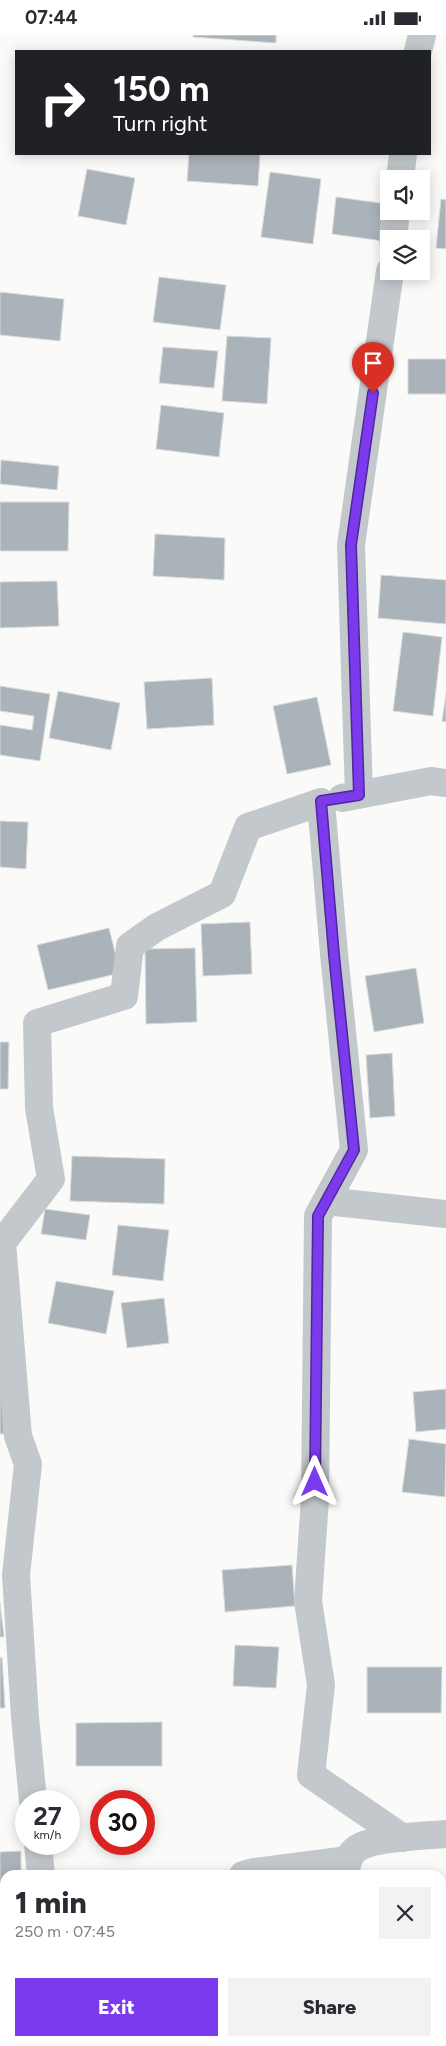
<!DOCTYPE html>
<html lang="en">
<head>
<meta charset="utf-8">
<style>
	:root { --surface:#fff; --page:#f2f2f3; --text:#2b2b33; --muted:#7c7c81; --accent:#7c3aed }
	body { margin:0; font-family:Figtree,sans-serif; background:var(--page); color:var(--text); height:100vh; display:flex; flex-direction:column; font-size:19px; white-space:nowrap }
	* { box-sizing:border-box; margin:0 }
	p { font-size:16px; color:var(--muted) }
	.icon { flex:none; width:28px; height:28px; fill:none; stroke:currentColor; stroke-width:2; stroke-linecap:round; stroke-linejoin:round }
	.map { position:relative; flex:1; overflow:hidden }
	.panel { position:absolute; left:0px; top:1835px; width:446px; height:176px; display:flex; flex-direction:column; background:var(--surface); border-radius:15px 15px 0 0; box-shadow:0 2px 12px #0003 }
	.panel>* { flex:none }
	.top-card { position:absolute; left:15px; top:15px; width:416px; height:105px; border-radius:0px; box-shadow:0 2px 12px #0003; background:#202124; color:#fff; overflow:hidden }
	.tools { position:absolute; left:380px; top:135px; display:grid; gap:10px }
	.tools a { display:grid; place-items:center; width:50px; height:50px; border-radius:0px; background:var(--surface); box-shadow:0 2px 12px #0003; font-size:25px }
	.speed { position:absolute; left:15px; top:1755px; display:flex; gap:10px; font-size:25px; font-weight:700; text-align:center }
	.speed>* { display:grid; place-content:center; width:65px; height:65px; border-radius:50%; background:var(--surface); box-shadow:0 2px 12px #0003; line-height:1 }
	.speed small { font-size:12px; font-weight:400 }
	.speed .limit { border:8px solid #d22; background:#fff; color:#111 }
	.pin { position:absolute; display:grid; place-items:center; width:42px; height:42px; color:#fff; margin:-51px -21px; border-radius:50% 50% 50% 0; rotate:-45deg; box-shadow:0 0 5px #0007 }
	.pin .icon { rotate:45deg }
	.me { position:absolute; width:55px; margin:-28px; rotate:0deg; stroke-linejoin:round; filter:drop-shadow(0 0 4px #0008) }
	.turn { display:flex; align-items:center; gap:18px; height:105px; padding:0 15px; font-size:22px }
	.turn .icon { width:65px; height:65px; stroke-width:2.5 }
	.turn b { display:block; font-size:35px; line-height:42px }
	.round { display:grid; place-items:center; flex:none; width:52px; height:52px; border-radius:0px; background:var(--page) }
	.head { display:flex; align-items:center; justify-content:space-between; height:85px; padding:0 15px }
	h1 { font-size:30px; font-weight:800; line-height:38px }
	.primary-button { display:flex; gap:10px; margin-top:auto; padding:10px 15px }
	.primary-button a { flex:1; height:58px; border-radius:0px; background:var(--accent); color:#fff; font-size:20px; font-weight:800; line-height:58px; text-align:center }
	.primary-button a+a { background:var(--page); color:var(--text) }
	.status { display:flex; justify-content:space-between; align-items:center; height:35px; padding:0 25px; background:var(--surface); direction:ltr }
	.status svg { height:14px; fill:currentColor }
	.map>svg:first-child { display:block }
</style>
</head>
<body>
<div class="status"><b>07:44</b><svg viewBox="0 0 49 12"><path d="M0 12V9h3v3zM5 12V6h3v6zM10 12V3h3v9zM15 12V0h3v12zM26 1h20v11H26zM47 4h2v5h-2z"/></svg></div>
<div class="map">
<svg width="446" height="2011" viewBox="0 0 446 2011">
	<rect width="100%" height="100%" fill="#fafaf8"/>
	<path fill="#aab3b9" stroke="#dcdcda" d="M193,0H276V8L193,2Z
		M189,119H260L258,151L187,146Z
		M87,134L135,143L126,190L78,181Z
		M270,137L321,144L313,209L261,202Z
		M336,162L388,169L383,206L332,199Z
		M441,164L446,165V214L436,213Z
		M159,242L226,250L220,295L153,287Z
		M0,257L64,264L60,306L0,300Z
		M227,301L271,303L267,369L222,366Z
		M163,312L218,316L214,353L159,348Z
		M408,324H446V359H408Z
		M161,370L224,378L219,422L156,414Z
		M1,425L59,431L57,455L0,449Z
		M0,467H69L68,516H0Z
		M155,499L225,503L224,545L153,541Z
		M381,540L446,545V589L378,583Z
		M57,546L59,591L0,593V547Z
		M403,597L442,602L433,681L393,676Z
		M212,643L214,690L147,694L144,647Z
		M0,651L50,659L40,726L0,720V690L32,695L34,681L0,676Z
		M58,656L120,668L111,715L49,703Z
		M446,659V687L442,686Z
		M317,662L331,730L287,739L273,671Z
		M0,786L28,787L26,834L0,832Z
		M250,887L252,939L203,941L201,889Z
		M109,893L120,938L48,955L37,910Z
		M195,913L197,987L146,989L145,914Z
		M416,933L424,988L374,997L365,941Z
		M0,1007H9L8,1054H0Z
		M392,1018L395,1081L370,1083L366,1020Z
		M72,1121L165,1124L164,1169L70,1166Z
		M45,1174L90,1180L86,1205L41,1199Z
		M118,1190L169,1195L163,1246L112,1240Z
		M56,1246L114,1256L106,1299L48,1288Z
		M164,1263L169,1308L127,1313L121,1268Z
		M0,1354H5L4,1399H0Z
		M446,1354V1394L416,1397L413,1357Z
		M409,1404L446,1409L445,1462L402,1457Z
		M292,1530L295,1571L225,1577L222,1535Z
		M0,1567L4,1602H0Z
		M235,1610L279,1612L276,1653L233,1651Z
		M2,1622L5,1673H0V1623Z
		M367,1632H442L441,1678H367Z
		M162,1687V1731H76V1688Z
		M21,1816V1840H5V1863H0V1817Z
		M0,2001H5L4,2011H0Z"/>
	<g fill="none" stroke-linecap="round" stroke-linejoin="round">
		<path stroke="#c3c8cc" stroke-width="28" d="M418,16L422,0
			M400,144L403,119
			M393,204L396,176
			M359,760L351,510L390,236
			M342,763L431,746L446,748
			M326,1166L446,1179
			M0,1208H2L18,1401L28,1429L16,1540L25,1682L33,1766
			M2,1208L51,1144L39,1073L37,988L124,961L130,911L157,892L222,859L248,792L321,767L334,919L354,1115L318,1181L315,1464L308,1566L321,1650L311,1740L403,1803
			M38,1809L41,1840
			M243,1840L254,1837L348,1825
			M345,1840C347,1831 347,1822 355,1815C370,1802 425,1801 446,1799
			M28,2011L29,2006
			M342,2011V2006"/>
	</g>
	<g fill="none" stroke-linecap="round" stroke-linejoin="round">
		<defs>
			<path id="route" d="M315,1447L318,1181L354,1115L334,920L321,766L359,760L351,510L373,358"/>
		</defs>
		<use href="#route" stroke="#51269a" stroke-width="12"/>
		<use href="#route" stroke="#7c3aed" stroke-width="9"/>
	</g>
</svg>
<div class="tools">
<a><svg class="icon" aria-label="sound" viewBox="0 0 24 24"><path d="M4 9h4l5-4v14l-5-4H4zM17 9q2 3 0 6"/></svg></a>
<a><svg class="icon" aria-label="layers" viewBox="0 0 24 24"><path d="M12 4l9 5-9 5-9-5zM3 14l9 5 9-5"/></svg></a>
</div>
<div class="speed"><div>27<small>km/h</small></div><div class="limit">30</div></div>
<div class="pin" style="left:373px;top:358px;background:#d93025"><svg class="icon" aria-label="arrive" viewBox="0 0 24 24"><path d="M6 21V4h12l-3 4 3 4H6"/></svg></div>
<svg class="me" style="left:315px;top:1447px" viewBox="-20 -20 40 40"><path d="M0-17L14 15 0 8-14 15z" fill="#7c3aed" stroke="#fff" stroke-width="4"/></svg>
<div class="top-card">
<div class="turn"><svg class="icon" aria-label="right" viewBox="0 0 24 24"><path d="M7 20v-9h11M14 6l5 5-5 5"/></svg><div><b>150 m</b>Turn right</div></div>
</div>
<section class="panel">
<div class="head"><div><h1>1 min</h1><p>250 m · 07:45</p></div><a class="round"><svg class="icon" aria-label="close" viewBox="0 0 24 24"><path d="M6 6l12 12M18 6L6 18"/></svg></a></div>
<div class="primary-button"><a>Exit</a><a>Share</a></div>
</section>
</div>
</body>
</html>
